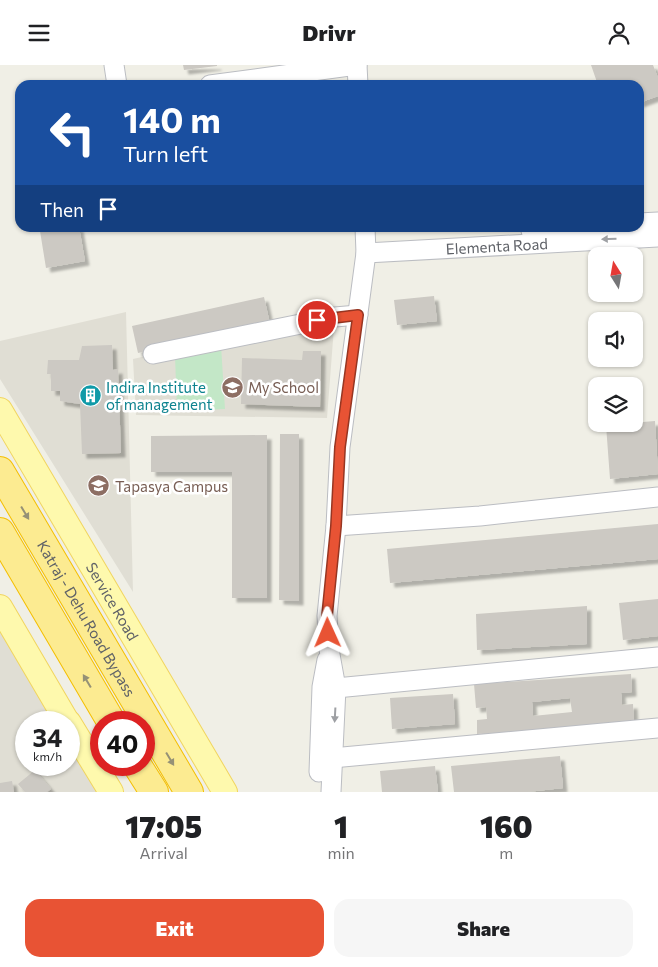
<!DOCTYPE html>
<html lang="en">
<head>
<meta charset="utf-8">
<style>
	:root { --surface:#fff; --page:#f6f6f6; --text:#202124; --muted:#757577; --accent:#e85334 }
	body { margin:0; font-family:Commissioner,sans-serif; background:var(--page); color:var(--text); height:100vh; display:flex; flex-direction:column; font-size:19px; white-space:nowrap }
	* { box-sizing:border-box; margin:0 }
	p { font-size:16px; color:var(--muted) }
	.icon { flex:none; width:28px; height:28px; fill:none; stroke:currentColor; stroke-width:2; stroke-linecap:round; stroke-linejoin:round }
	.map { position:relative; height:727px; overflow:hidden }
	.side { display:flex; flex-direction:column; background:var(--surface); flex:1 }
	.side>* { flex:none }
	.guide { position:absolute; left:15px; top:15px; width:629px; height:152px; border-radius:15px; box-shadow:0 1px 4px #0004; background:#1a4fa0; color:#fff; overflow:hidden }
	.needle { width:32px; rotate:349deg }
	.controls { position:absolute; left:588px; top:182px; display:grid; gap:10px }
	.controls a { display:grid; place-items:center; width:55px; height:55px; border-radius:10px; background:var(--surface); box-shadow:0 1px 4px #0004; font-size:25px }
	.speed { position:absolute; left:15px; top:646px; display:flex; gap:10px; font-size:25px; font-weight:700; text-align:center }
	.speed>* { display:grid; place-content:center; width:65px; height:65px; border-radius:50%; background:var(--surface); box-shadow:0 1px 4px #0004; line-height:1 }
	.speed small { font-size:12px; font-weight:400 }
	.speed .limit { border:8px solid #d22; background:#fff; color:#111 }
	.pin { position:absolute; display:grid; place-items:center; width:42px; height:42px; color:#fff; margin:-21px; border:2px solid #fff; border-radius:50%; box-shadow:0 1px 5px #0007 }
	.me { position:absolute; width:55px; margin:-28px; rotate:359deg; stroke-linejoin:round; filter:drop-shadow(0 0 4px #0008) }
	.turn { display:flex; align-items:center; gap:18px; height:105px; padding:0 25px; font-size:22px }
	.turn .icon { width:65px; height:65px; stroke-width:2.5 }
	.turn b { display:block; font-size:35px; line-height:42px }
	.then { display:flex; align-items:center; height:48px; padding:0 25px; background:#0003; gap:10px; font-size:19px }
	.eta { display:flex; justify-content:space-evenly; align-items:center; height:85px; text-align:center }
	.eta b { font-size:30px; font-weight:800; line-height:35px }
	.button { display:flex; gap:10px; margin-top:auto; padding:10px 25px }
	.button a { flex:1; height:58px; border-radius:15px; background:var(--accent); color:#fff; font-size:20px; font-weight:800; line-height:58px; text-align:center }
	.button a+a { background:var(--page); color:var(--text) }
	header { display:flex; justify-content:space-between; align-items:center; height:65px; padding:0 25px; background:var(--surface); font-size:22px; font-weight:800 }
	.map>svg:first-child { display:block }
</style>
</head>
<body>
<header><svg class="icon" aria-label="menu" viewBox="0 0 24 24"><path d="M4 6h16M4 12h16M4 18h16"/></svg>Drivr<svg class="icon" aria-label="person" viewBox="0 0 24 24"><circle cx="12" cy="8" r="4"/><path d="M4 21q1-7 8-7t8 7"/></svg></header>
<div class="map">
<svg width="658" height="727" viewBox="0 0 658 727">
	<defs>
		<filter id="shadow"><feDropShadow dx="4.5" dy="4.5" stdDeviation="1" flood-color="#0004"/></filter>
	</defs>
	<rect width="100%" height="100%" fill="#f0efe6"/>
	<path fill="#e0ded4" d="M126,247L133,527L0,314V276Z
		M335,249L327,353L136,350L133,294Z
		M0,555L60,657L26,658V700H69V673L101,727H0Z"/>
	<path fill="#c3e7c7" d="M221,280L225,344L177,346L175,291Z"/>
	<path fill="#ccc9c3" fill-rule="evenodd" filter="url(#shadow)" d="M183,0H217V1L184,5Z
		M591,0H653L658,13V31L639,38V20H598Z
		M62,162H79L85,196L46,203L40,166Z
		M434,231L437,256L397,260L394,235Z
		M264,232L270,259L138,288L132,261Z
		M112,280L113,305L118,304L121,388L82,389L80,339L60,336V326H51V309H47L48,295H79L82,281Z
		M303,286H321L320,342L241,339L242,293L302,295Z
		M655,356L658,409L610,414L606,360Z
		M280,369H299V536L279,535Z
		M267,370V533H232V407H151V371Z
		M658,459V494L390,518L387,484Z
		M658,534V571L623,575L619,538Z
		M587,541V579L477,585L476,549Z
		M631,609L632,627L621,628L622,640L633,639L634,659L477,669V655L487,654L486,642L476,643L474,619ZM570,633L572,647L533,651L532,637Z
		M453,629L455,659L392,664L390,633Z
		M560,691L563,723L527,727H454L451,701Z
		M435,701L438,727H382L380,706Z
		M35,705L51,724L47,727H25L18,719Z
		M12,716L14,727H0V718Z"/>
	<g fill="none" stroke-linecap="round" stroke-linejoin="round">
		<defs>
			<g id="minor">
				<path d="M114,0L117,20"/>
				<path d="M357,0L358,20"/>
				<path d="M210,20L357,0"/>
				<path d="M639,158L658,157"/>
				<path d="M531,166L578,162"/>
				<path id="s1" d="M366,188L658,172"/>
				<path d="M153,289L335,252L358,250"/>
				<path d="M336,461L480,451L658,432"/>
				<path d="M336,623L658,592"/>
				<path d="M332,693L658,663"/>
				<path d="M319,707L322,622L327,595"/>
				<path d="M331,727L336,623L329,584L327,551L336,461L340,382L366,188L365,162"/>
			</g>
			<g id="major">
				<path id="s2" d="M0,345L225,727"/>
				<path d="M0,542L68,658"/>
				<path d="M69,658L111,727"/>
			</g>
			<g id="highway">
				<path id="s3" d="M0,406L189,727"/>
				<path d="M0,467L112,658"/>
				<path d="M137,700L154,727"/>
			</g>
		</defs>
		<use href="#minor" stroke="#bbbdc2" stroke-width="21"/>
		<use href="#major" stroke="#f1d55f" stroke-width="26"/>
		<use href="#highway" stroke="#f4bf02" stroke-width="30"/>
		<use href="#minor" stroke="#fff" stroke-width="19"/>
		<use href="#major" stroke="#fef9ad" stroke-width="24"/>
		<use href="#highway" stroke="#fceb91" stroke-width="28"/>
	</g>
	<defs><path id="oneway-solid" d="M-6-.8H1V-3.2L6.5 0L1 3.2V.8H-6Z" transform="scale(1.25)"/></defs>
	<g fill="#9ea0a4">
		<use href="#oneway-solid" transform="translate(609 174) rotate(178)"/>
		<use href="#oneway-solid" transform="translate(335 650) rotate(93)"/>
	</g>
	<g fill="#959176">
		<use href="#oneway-solid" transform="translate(25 448) rotate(59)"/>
		<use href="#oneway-solid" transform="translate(87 616) rotate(-121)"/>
		<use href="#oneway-solid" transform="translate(170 694) rotate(59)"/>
	</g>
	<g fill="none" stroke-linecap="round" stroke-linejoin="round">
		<defs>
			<path id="route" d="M317,255L358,250L340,382L336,461L327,551L328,568"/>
		</defs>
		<use href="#route" stroke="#973622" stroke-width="12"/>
		<use href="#route" stroke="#e85334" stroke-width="9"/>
	</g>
	<defs>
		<symbol id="school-disc" viewBox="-11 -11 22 22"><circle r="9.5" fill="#8d6e63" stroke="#fff"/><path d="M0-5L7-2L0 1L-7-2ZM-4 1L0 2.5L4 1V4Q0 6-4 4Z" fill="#fff"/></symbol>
		<symbol id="building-disc" viewBox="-11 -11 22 22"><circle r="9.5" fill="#0f9aa8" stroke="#fff"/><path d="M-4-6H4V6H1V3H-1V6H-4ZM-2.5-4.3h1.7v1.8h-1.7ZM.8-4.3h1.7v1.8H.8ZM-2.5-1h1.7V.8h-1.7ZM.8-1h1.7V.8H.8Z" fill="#fff"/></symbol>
		<symbol id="university-disc" viewBox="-11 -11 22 22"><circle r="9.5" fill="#8d6e63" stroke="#fff"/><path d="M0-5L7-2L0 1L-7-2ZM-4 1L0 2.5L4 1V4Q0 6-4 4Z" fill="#fff"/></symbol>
	</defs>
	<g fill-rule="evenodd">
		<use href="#school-disc" x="220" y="310" width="25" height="25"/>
		<use href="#building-disc" x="78" y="318" width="25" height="25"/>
		<use href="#university-disc" x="86" y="408" width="25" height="25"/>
	</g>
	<g text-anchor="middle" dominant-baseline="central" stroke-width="5" stroke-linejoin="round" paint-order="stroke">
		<g font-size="15" fill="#5e6167" stroke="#fff">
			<text stroke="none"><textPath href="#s1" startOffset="131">Elementa Road</textPath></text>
			<text stroke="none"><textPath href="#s2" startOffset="222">Service Road</textPath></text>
			<text stroke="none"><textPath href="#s3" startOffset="171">Katraj - Dehu Road Bypass</textPath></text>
		</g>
		<g font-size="15" fill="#0d838f" stroke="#fff" text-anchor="start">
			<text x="106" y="322">Indira Institute<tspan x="106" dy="17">of management</tspan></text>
		</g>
		<g font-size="15" fill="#785e54" stroke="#fff" text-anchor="start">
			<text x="248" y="322">My School</text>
			<text x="115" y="421">Tapasya Campus</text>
		</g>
	</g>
</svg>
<div class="controls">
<a><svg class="needle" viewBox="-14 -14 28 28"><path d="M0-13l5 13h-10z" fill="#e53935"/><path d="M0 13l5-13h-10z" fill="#757577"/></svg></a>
<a><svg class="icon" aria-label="sound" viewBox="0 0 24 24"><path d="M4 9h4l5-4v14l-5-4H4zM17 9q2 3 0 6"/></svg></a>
<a><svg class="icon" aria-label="layers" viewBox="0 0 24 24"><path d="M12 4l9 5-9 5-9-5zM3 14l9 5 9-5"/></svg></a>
</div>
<div class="speed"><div>34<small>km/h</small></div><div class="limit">40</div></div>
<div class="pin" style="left:317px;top:255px;background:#d93025"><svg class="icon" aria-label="arrive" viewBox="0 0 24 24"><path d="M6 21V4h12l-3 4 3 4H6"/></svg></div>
<svg class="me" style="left:328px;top:568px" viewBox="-20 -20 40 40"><path d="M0-17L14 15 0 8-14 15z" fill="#e85334" stroke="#fff" stroke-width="4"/></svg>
<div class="guide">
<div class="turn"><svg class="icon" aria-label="left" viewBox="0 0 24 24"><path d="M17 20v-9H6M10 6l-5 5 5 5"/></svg><div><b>140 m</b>Turn left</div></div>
<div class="then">Then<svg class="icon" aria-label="arrive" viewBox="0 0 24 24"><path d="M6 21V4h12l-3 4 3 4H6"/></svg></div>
</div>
</div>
<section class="side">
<div class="eta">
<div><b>17:05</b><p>Arrival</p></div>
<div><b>1</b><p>min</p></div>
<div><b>160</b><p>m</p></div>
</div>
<div class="button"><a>Exit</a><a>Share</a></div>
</section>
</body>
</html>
